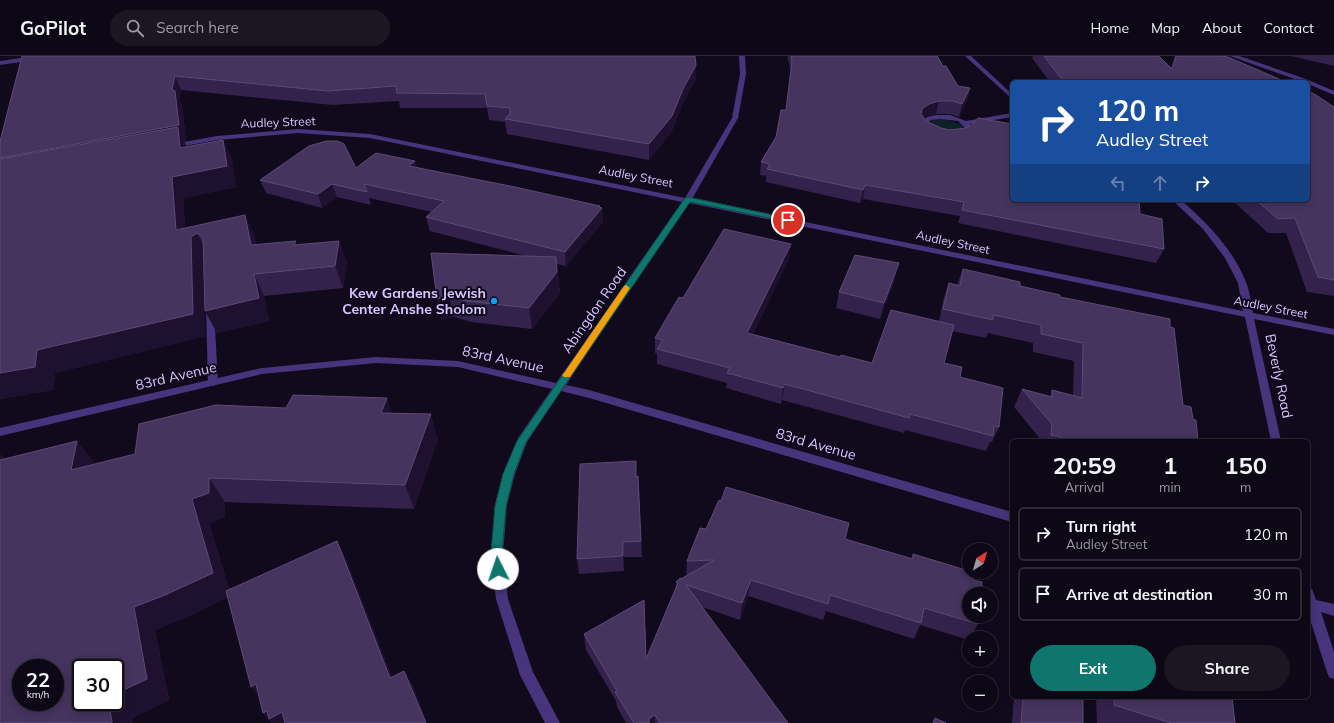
<!DOCTYPE html>
<html lang="en">
<head>
<meta charset="utf-8">
<style>
	:root { --surface:#0d0815; --page:#1b1622; --text:#f1f3f6; --muted:#9a9aa0; --line:#2d2934; --accent:#0f766e }
	body { margin:0; font-family:Mulish,sans-serif; background:var(--page); color:var(--text); height:100vh; display:flex; flex-direction:column; font-size:15px; white-space:nowrap }
	* { box-sizing:border-box; margin:0 }
	p { font-size:13px; color:var(--muted) }
	.icon { flex:none; width:22px; height:22px; fill:none; stroke:currentColor; stroke-width:2; stroke-linecap:round; stroke-linejoin:round }
	.map { position:relative; flex:1; overflow:hidden }
	.drawer { position:absolute; left:1010px; top:383px; width:300px; height:260px; display:flex; flex-direction:column; background:var(--surface); border-radius:6px; box-shadow:0 2px 10px #0003,0 0 0 1px var(--line) }
	.drawer>* { flex:none }
	.guide { position:absolute; left:1010px; top:24px; width:300px; height:122px; border-radius:6px; box-shadow:0 2px 10px #0003,0 0 0 1px var(--line); background:#1a4fa0; color:#fff; overflow:hidden }
	.needle { width:26px; rotate:37deg }
	.fabs { position:absolute; left:962px; top:487px; display:grid; gap:8px }
	.fabs a { display:grid; place-items:center; width:36px; height:36px; border-radius:50%; background:var(--surface); box-shadow:0 2px 10px #0003,0 0 0 1px var(--line); font-size:20px }
	.speed { position:absolute; left:12px; top:603px; display:flex; gap:8px; font-size:20px; font-weight:700; text-align:center }
	.speed>* { display:grid; place-content:center; width:52px; height:52px; border-radius:50%; background:var(--surface); box-shadow:0 2px 10px #0003,0 0 0 1px var(--line); line-height:1 }
	.speed small { font-size:10px; font-weight:400 }
	.speed .limit { border:2px solid #111; border-radius:6px; background:#fff; color:#111 }
	.pin { position:absolute; display:grid; place-items:center; width:34px; height:34px; color:#fff; margin:-17px; border:2px solid #fff; border-radius:50%; box-shadow:0 1px 4px #0007 }
	.me { position:absolute; width:44px; margin:-22px; rotate:356deg; stroke-linejoin:round; filter:drop-shadow(0 0 3px #0008) }
	.turn { display:flex; align-items:center; gap:14px; height:84px; padding:0 20px; font-size:18px }
	.turn .icon { width:52px; height:52px; stroke-width:2.5 }
	.turn b { display:block; font-size:28px; line-height:34px }
	.lanes { display:flex; align-items:center; height:38px; padding:0 20px; background:#0003; justify-content:center; gap:20px; direction:ltr }
	.lanes .off { opacity:.35 }
	.eta { display:flex; justify-content:space-evenly; align-items:center; height:68px; text-align:center }
	.eta b { font-size:24px; font-weight:700; line-height:28px }
	.primary-button { display:flex; gap:8px; margin-top:auto; padding:8px 20px }
	.primary-button a { flex:1; height:46px; border-radius:24px; background:var(--accent); color:#fff; font-size:16px; font-weight:700; line-height:46px; text-align:center }
	.primary-button a+a { background:var(--page); color:var(--text) }
	ul { padding:0; list-style:none }
	li { display:flex; align-items:center; gap:12px; height:54px; margin:0 8px 6px; padding:0 12px; border:2px solid var(--line); border-radius:6px }
	li div { flex:1 }
	li b { display:block; font-size:15px }
	li em { font-style:normal }
	header { display:flex; align-items:center; gap:24px; box-sizing:border-box; height:56px; padding:0 20px; background:var(--surface); border-bottom:1px solid var(--line) }
	header strong { font-size:19px }
	nav { display:flex; gap:22px; margin-inline-start:auto; font-size:14px }
	.search { width:280px; height:36px; background:var(--page); display:flex; align-items:center; gap:10px; box-sizing:border-box; padding:0 14px; border-radius:22px; color:var(--muted); font-size:15px }
	.map>svg:first-child { display:block }
</style>
</head>
<body>
<header>
<strong>GoPilot</strong>
<div class="search"><svg class="icon" aria-label="search" viewBox="0 0 24 24"><circle cx="10" cy="10" r="6"/><path d="M15 15l6 6"/></svg>Search here</div>
<nav><a>Home</a><a>Map</a><a>About</a><a>Contact</a></nav>
</header>
<div class="map">
<svg width="1334" height="667" viewBox="0 0 1334 667">
	<rect width="100%" height="100%" fill="#110a1c"/>
	<path fill="#0d2126" d="M944,63L960,68L964,73L961,78L928,68L933,64Z"/>
	<g fill="none" stroke-linecap="round" stroke-linejoin="round">
		<path fill="#47347c" fill-rule="evenodd" d="M1012,57V61L970,68L973,74C963,93 931,85 919,71L920,67L927,61L936,59H950L966,65ZM940,63L958,65L967,74C959,88 935,78 925,70L931,64Z
			M210,250L214,253L218,327L213,330L208,327L206,253Z"/>
		<path fill="#47347c" fill-rule="evenodd" d="M35,0H50L47,2L0,9V5Z
			M739,0H745L746,18L738,62L692,143L1243,255L1238,227L1225,202L1203,173L1172,144H1181C1207,167 1233,193 1246,226C1250,236 1251,247 1253,257L1334,273V279L1254,263L1281,385H1271L1245,261L689,147L566,329L589,334L1012,456V466L589,342L561,335L527,386L515,418L507,449L503,497L508,543L533,616L560,667H545L520,619L496,543L491,497L495,449L503,418L518,382L552,333L458,311L376,307L262,318L0,380V372L262,312L376,301L458,305L556,327L682,146L370,82L298,77L217,84L173,92L170,90L173,88L217,80L298,73L370,78L685,142L732,62L740,18Z
			M965,0H971L1012,38V43Z
			M1230,0H1239L1306,23L1334,35V39L1308,28V26H1303Z
			M1308,531L1312,533L1316,544L1334,548V560L1321,556L1334,596V623L1329,621L1327,616L1308,557Z"/>
	</g>
	<path fill="#33224b" d="M22,0L696,9V23L683,47L672,75L649,104L507,78L505,66L489,64L487,52H400L399,45L333,49L181,34L179,44L182,49L186,84L184,85L187,91L223,84L232,104L236,131L183,142L185,172L255,181L256,189H298L339,185L347,207L343,232L264,240L269,265L217,277L205,255L203,202L202,203L205,280L55,317L53,334L0,343V85Z
		M788,0H937L943,10L958,30L970,32L967,44L959,61L950,58H936L926,60L924,62L1012,144L1140,158L1164,193L1156,207L958,167L960,160L863,143L860,147L766,126V120L760,119L761,106L776,81L786,54L791,16L788,3Z
		M1033,0H1159L1171,12L1175,0H1221L1286,26H1050L1032,2Z
		M1291,0H1334V10Z
		M1334,51V240L1307,236L1286,177H1268L1232,144H1308Z
		M415,105L417,112L602,152L603,166L566,210L557,208L560,237L532,273L471,266L454,261L442,264L437,243L526,200L430,175L426,161L432,156L369,142L371,149L337,141L322,152L266,137L260,124Z
		M789,203L753,278L840,301L872,307L939,266L943,245L949,227L957,229L963,213L1020,230L1170,271L1183,349L1193,363L1198,385H1042L1014,351L1022,333L1050,340L1052,334L1073,339L1074,305L1033,296V287L988,277L986,282L952,275L944,307L960,321L999,371L992,386H990L986,395L905,374L904,377L782,344L781,348L726,332L727,327L657,308V297H655V282L683,242Z
		M895,223L880,263L836,252L839,236Z
		M393,357L438,383L414,453L225,446V461L209,467L229,533L345,501L392,621L412,628L427,667H271L263,657L258,639L228,541L185,562L155,574L169,644L132,662L0,667V398L4,403L77,385L95,408Z
		M636,420H638L642,501H624V515L579,518L577,503Z
		M706,473L845,483L911,503L913,498L973,524L978,568L970,582H969V584L920,569L914,583L826,555L823,564L748,540L740,564L702,551L788,667H626L617,651L616,645L586,594L584,578L646,603L676,532V526L686,520L687,505Z
		M1014,641H1081L1083,667H1012Z
		M1096,641H1232L1235,667H1097Z"/>
	<path fill="#1e1130" d="M696,9V23L683,47L672,75L649,104V88L683,33Z
		M175,20L181,34L179,44L182,49L186,84L184,85L187,91L0,110V102L172,34Z
		M970,32L967,44L959,61L962,48Z
		M939,45L936,58L926,60L919,66L918,71L922,53L929,48Z
		M223,84L232,104L236,131L183,142L187,196L176,174L172,121Z
		M415,105L418,118L409,110Z
		M332,128L337,141L322,152L318,138Z
		M865,129L863,143L860,147L863,134Z
		M600,150V154L602,152L603,166L566,210L565,196Z
		M245,159L255,181L261,211L251,189Z
		M197,177L208,198L202,203L205,280L55,317L53,334L0,343V317L37,294Z
		M339,185L347,207L343,232L335,210Z
		M791,188L789,203L746,292L747,277Z
		M556,201L560,237L532,273L529,252Z
		M899,207L895,223L880,263L884,247Z
		M254,218L264,240L269,265L217,277L205,255Z
		M449,240L454,261L442,264L437,243Z
		M785,328L782,344L781,348L783,332Z
		M387,342L396,367L381,357Z
		M431,358L438,383L414,453L405,429Z
		M77,385L96,410L71,414Z
		M0,398L6,405L0,428Z
		M209,422L225,446V461L209,467L231,540L185,562L155,574L169,644L132,662L133,667H112L109,646H115V638L134,551L192,443Z
		M337,485L345,501L398,636L390,622Z
		M623,486L624,501V515L623,500Z
		M751,524L748,540L740,564L742,547Z
		M404,615L412,628L427,667H426Z
		M256,628L263,644L251,631Z
		M267,655L282,656L291,667H271L263,657Z
		M655,659V667H649V663Z"/>
	<path fill="#45345e" stroke="#5c4a77" fill-rule="evenodd" d="M22,0H695L696,9L683,33L672,60L649,88L505,63L510,58V52L487,50L485,38L397,37L396,30L328,35L175,20L172,34L175,35L179,69L0,102V85Z
		M791,0H937L943,10H946L958,30L970,32L962,48L953,45H939L929,48L922,53L921,58L926,65L941,72L950,74L966,72L973,68L978,62L1012,68V144H1139L1140,158L1162,163L1164,193L962,154L964,146L865,129L863,134L767,113L770,108L761,106L776,81L781,54H786L792,5Z
		M1044,0H1159L1172,13L1176,0H1221L1228,1L1286,26H1064Z
		M1308,35L1316,39L1334,51V224L1318,221L1295,162L1278,163L1256,144H1308Z
		M178,71L180,92L223,84L227,110L172,121L176,174L245,159L251,189L296,185L294,189L339,185L335,210L254,218L259,242L205,255L203,181L197,177L191,181L193,258L37,294L35,311L0,317V103Z
		M326,85H337L344,88L356,112L376,97L415,105L409,110L515,131L600,150L599,151L602,152L565,196L426,161L444,145L364,128L367,136L332,128L318,138L260,124L309,90Z
		M724,173L791,188L747,277L840,301L841,299L872,307L891,254L954,269L944,307L962,311L960,321L1003,332L999,371L994,370L993,380L910,358L909,362L785,328L783,332L727,317L730,312L657,293L663,284L655,282L679,241L683,242Z
		M431,197L556,201L557,216L529,252L466,245L449,240L437,243Z
		M855,199L899,207L884,247L839,236Z
		M963,213L1020,226V230L1060,239V241L1170,263V271L1174,272L1183,349L1191,351L1193,363L1196,364L1198,385H1061V381L1051,379L1052,368L1022,333L1052,341V334L1082,342L1083,287L1041,278V269L993,259V264L943,253L949,227L960,230Z
		M293,339L387,342L381,357L431,358L405,429L209,422V437L192,443L213,517L165,539L134,551L147,623L115,638V612H81V646H109L112,667H0V404L77,385L71,414L135,398L139,368L216,349L286,352ZM21,612H55V646H21Z
		M636,405V421L638,420L641,485L623,486V500L577,503L580,408Z
		M726,431L849,467L845,483L913,503V498L969,515V516H974L973,524L982,526L981,538H969V560H978V568L924,552L921,567L830,539L828,548L751,524L742,547L686,529L788,667H660L655,659L649,663V667H634L615,636L617,635L584,578L644,544L646,603L678,527L676,526L680,522L681,523L714,504L687,505L700,472L706,473L719,444L721,445Z
		M337,485L390,622L404,615L426,667H285L282,656L269,663L267,655L263,657L256,628L251,631L226,535Z
		M1023,641H1081L1083,642V667H1021Z
		M1114,641H1232L1235,667H1171L1114,649Z
		M935,662L946,667H933Z"/>
	<path fill="#0f766e" stroke="#0a4d48" d="M688,141L788,162L792,164L788,166L690,146L526,386L514,418L506,450L502,497L504,513L502,516L498,517L494,516L491,497L495,450L503,418L517,385L685,142Z"/>
	<path fill="#f59e0b" d="M626,229L630,232L570,321H564L562,319L564,317L624,230Z"/>
	<circle fill="#00a3f0" stroke="#110a1c" stroke-width="1.5" cx="494" cy="245" r="4"/>
	<g text-anchor="middle" dominant-baseline="central" stroke-width="4" stroke-linejoin="round" paint-order="stroke">
		<g font-size="12" fill="#d9c5ff" stroke="#110a1c">
			<text transform="translate(278 66) rotate(-2)">Audley Street</text>
			<text transform="translate(636 120) rotate(11)">Audley Street</text>
			<text transform="translate(953 186) rotate(12)">Audley Street</text>
			<text transform="translate(1271 251) rotate(11)">Audley Street</text>
		</g>
		<g font-size="14" font-weight="bold" fill="#d9c5ff" stroke="#110a1c" text-anchor="end">
			<text x="486" y="237">Kew Gardens Jewish<tspan x="486" dy="16">Center Anshe Sholom</tspan></text>
		</g>
		<g font-size="14" fill="#d9c5ff" stroke="#110a1c">
			<text transform="translate(594 254) rotate(-55)">Abingdon Road</text>
			<text transform="translate(503 303) rotate(12)">83rd Avenue</text>
			<text transform="translate(176 320) rotate(-13)">83rd Avenue</text>
			<text transform="translate(1279 320) rotate(78)">Beverly Road</text>
			<text transform="translate(816 388) rotate(16)">83rd Avenue</text>
		</g>
	</g>
</svg>
<div class="fabs">
<a><svg class="needle" viewBox="-14 -14 28 28"><path d="M0-13l5 13h-10z" fill="#e53935"/><path d="M0 13l5-13h-10z" fill="#9a9aa0"/></svg></a>
<a><svg class="icon" aria-label="sound" viewBox="0 0 24 24"><path d="M4 9h4l5-4v14l-5-4H4zM17 9q2 3 0 6"/></svg></a>
<a>+</a>
<a>−</a>
</div>
<div class="speed"><div>22<small>km/h</small></div><div class="limit">30</div></div>
<div class="pin" style="left:788px;top:164px;background:#d93025"><svg class="icon" aria-label="arrive" viewBox="0 0 24 24"><path d="M6 21V4h12l-3 4 3 4H6"/></svg></div>
<svg class="me" style="left:498px;top:513px" viewBox="-20 -20 40 40"><circle r="19" fill="#fff"/><path d="M0-13L10 11 0 6-10 11z" fill="#0f766e"/></svg>
<div class="guide">
<div class="turn"><svg class="icon" aria-label="right" viewBox="0 0 24 24"><path d="M7 20v-9h11M14 6l5 5-5 5"/></svg><div><b>120 m</b>Audley Street</div></div>
<div class="lanes"><svg class="icon off" aria-label="left" viewBox="0 0 24 24"><path d="M17 20v-9H6M10 6l-5 5 5 5"/></svg><svg class="icon off" aria-label="ahead" viewBox="0 0 24 24"><path d="M12 20V5M6 11l6-6 6 6"/></svg><svg class="icon" aria-label="right" viewBox="0 0 24 24"><path d="M7 20v-9h11M14 6l5 5-5 5"/></svg></div>
</div>
<section class="drawer">
<div class="eta">
<div><b>20:59</b><p>Arrival</p></div>
<div><b>1</b><p>min</p></div>
<div><b>150</b><p>m</p></div>
</div>
<ul>
<li><svg class="icon" aria-label="right" viewBox="0 0 24 24"><path d="M7 20v-9h11M14 6l5 5-5 5"/></svg><div><b>Turn right</b><p>Audley Street</p></div><em>120 m</em></li>
<li><svg class="icon" aria-label="arrive" viewBox="0 0 24 24"><path d="M6 21V4h12l-3 4 3 4H6"/></svg><div><b>Arrive at destination</b></div><em>30 m</em></li>
</ul>
<div class="primary-button"><a>Exit</a><a>Share</a></div>
</section>
</div>
</body>
</html>
